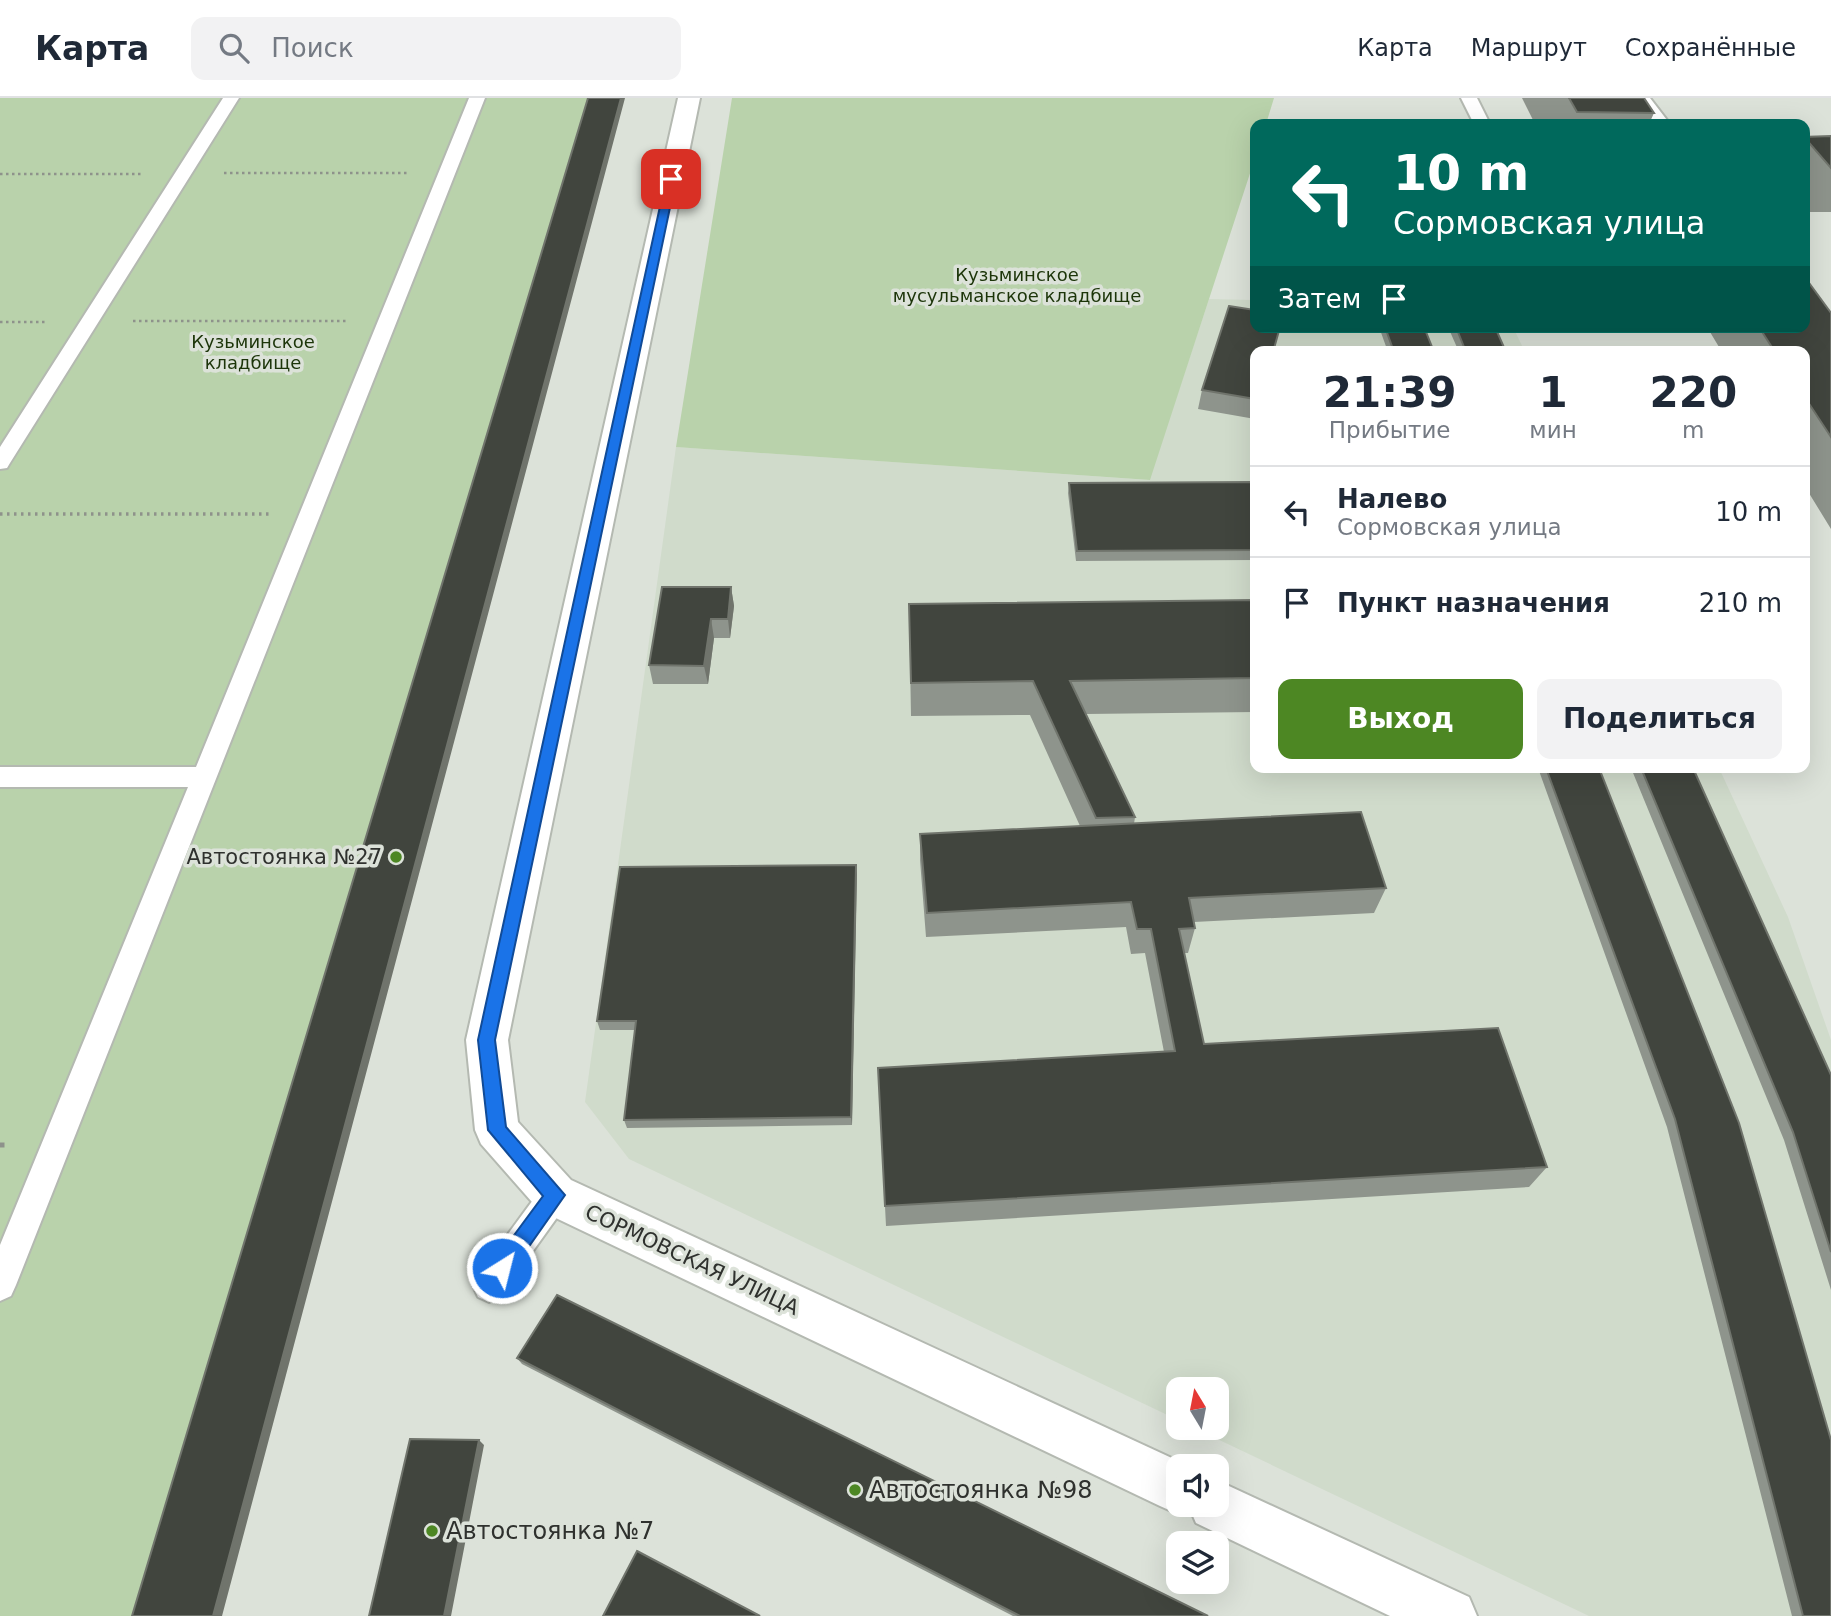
<!DOCTYPE html>
<html lang="ru">
<head>
<meta charset="utf-8">
<style>
	:root { --surface:#fff; --page:#f2f2f3; --text:#1f2937; --muted:#747a83; --line:#e0e1e3; --accent:#4d8723 }
	body { margin:0; font-family:"DejaVu Sans",sans-serif; background:var(--page); color:var(--text); height:100vh; display:flex; flex-direction:column; font-size:26px; white-space:nowrap }
	* { box-sizing:border-box; margin:0 }
	p { font-size:23px; color:var(--muted) }
	.icon { flex:none; width:38px; height:38px; fill:none; stroke:currentColor; stroke-width:2; stroke-linecap:round; stroke-linejoin:round }
	.map { position:relative; flex:1; overflow:hidden }
	.drawer { position:absolute; left:1250px; top:248px; width:560px; height:427px; display:flex; flex-direction:column; background:var(--surface); border-radius:14px; box-shadow:0 7px 28px #0002 }
	.drawer>* { flex:none }
	.hud { position:absolute; left:1250px; top:21px; width:560px; height:214px; border-radius:14px; box-shadow:0 7px 28px #0002; background:#00695c; color:#fff; overflow:hidden }
	.needle { width:46px; rotate:350deg }
	.buttons { position:absolute; left:1166px; top:1279px; display:grid; gap:14px }
	.buttons a { display:grid; place-items:center; width:63px; height:63px; border-radius:14px; background:var(--surface); box-shadow:0 7px 28px #0002; font-size:35px }
	.pin { position:absolute; display:grid; place-items:center; width:60px; height:60px; color:#fff; margin:-30px; border-radius:14px; box-shadow:0 4px 10px #0006 }
	.me { position:absolute; width:77px; margin:-38px; rotate:36deg; stroke-linejoin:round; filter:drop-shadow(0 0 5px #0008) }
	.turn { display:flex; align-items:center; gap:24px; height:147px; padding:0 28px; font-size:32px }
	.turn .icon { width:91px; height:91px; stroke-width:2.5 }
	.turn b { display:block; font-size:49px; line-height:60px }
	.then { display:flex; align-items:center; height:66px; padding:0 28px; background:#0003; gap:14px; font-size:26px }
	.eta { display:flex; justify-content:space-evenly; align-items:center; height:119px; text-align:center }
	.eta b { font-size:42px; font-weight:600; line-height:49px }
	.action { display:flex; gap:14px; margin-top:auto; padding:14px 28px }
	.action a { flex:1; height:80px; border-radius:14px; background:var(--accent); color:#fff; font-size:28px; font-weight:600; line-height:80px; text-align:center }
	.action a+a { background:var(--page); color:var(--text) }
	ul { padding:0; list-style:none }
	li { display:flex; align-items:center; gap:21px; height:91px; padding:0 28px; border-top:2px solid var(--line) }
	li div { flex:1 }
	li b { display:block; font-size:26px }
	li em { font-style:normal }
	header { display:flex; align-items:center; gap:42px; box-sizing:border-box; height:98px; padding:0 35px; background:var(--surface); border-bottom:2px solid var(--line) }
	header strong { font-size:33px }
	nav { display:flex; gap:38px; margin-inline-start:auto; font-size:24px }
	.search { width:490px; height:63px; background:var(--page); display:flex; align-items:center; gap:18px; box-sizing:border-box; padding:0 24px; border-radius:14px; color:var(--muted); font-size:26px }
	.map>svg:first-child { display:block }
</style>
</head>
<body>
<header>
<strong>Карта</strong>
<div class="search"><svg class="icon" aria-label="search" viewBox="0 0 24 24"><circle cx="10" cy="10" r="6"/><path d="M15 15l6 6"/></svg>Поиск</div>
<nav><a>Карта</a><a>Маршрут</a><a>Сохранённые</a></nav>
</header>
<div class="map">
<svg width="1831" height="1518" viewBox="0 0 1831 1518">
	<rect width="100%" height="100%" fill="#dce2d9"/>
	<path fill="#d0dbcb" d="M1209,201L1255,202V229H1513L1525,254H1255V670H1719L1788,819L1831,942V1518H1589L1194,1330H1216V1292H1178V1322L629,1061L585,1004L676,349L1149,382Z"/>
	<path fill="#b9d2ab" d="M0,0H593L143,1518H0Z
		M732,0H1274L1266,26H1255V60L1150,382L676,349Z"/>
	<g fill="none" stroke-linecap="round" stroke-linejoin="round">
		<defs>
			<path id="service" d="M223,0H239L10,365L7,370L0,371V349Z
				M469,0H485L16,1187L11,1198L0,1203V1147L188,689H0V669H196Z
				M1461,0H1477L1490,26H1474Z
				M1634,0H1650L1670,26H1654Z
				M555,1082L566,1087L571,1097L566,1107L500,1199L489,1204L478,1199L473,1188L478,1177L544,1087Z"/>
			<path id="tertiary" d="M678,0H700L508,942L518,1024L571,1082L1189,1368H1178V1407H1216V1382L1469,1499L1477,1518H1390L1196,1425L1190,1411L1178,1416L1160,1408L539,1112L481,1046L475,1032L466,942Z"/>
		</defs>
		<use href="#service" stroke="#b4b9b1" stroke-width="4"/>
		<use href="#tertiary" stroke="#b4b9b1" stroke-width="4"/>
		<path stroke="#8e928b" stroke-width="2.5" stroke-dasharray="2.5 3.5" stroke-linecap="butt" d="M224,75H408
			M0,76H142
			M133,223H348
			M0,224H47"/>
		<path stroke="#8e928b" stroke-width="3.5" stroke-dasharray="2.5 4.5" stroke-linecap="butt" d="M0,416H269"/>
		<path stroke="#8e928b" stroke-width="5" stroke-dasharray="4.5 7" stroke-linecap="butt" d="M0,1047H10"/>
		<use href="#service" fill="#fff" fill-rule="evenodd"/>
		<use href="#tertiary" fill="#fff" fill-rule="evenodd"/>
	</g>
	<path fill="#8e948c" d="M1522,0H1644L1654,15L1649,26H1535Z
		M1831,38V114H1807L1804,110V39Z
		M1831,215V431L1804,387V254H1722L1707,229H1804Z
		M1379,229H1424L1434,254H1388Z
		M1448,229H1495L1506,254H1459Z
		M1255,254V321L1198,311L1202,292Z
		M1255,384V462L1076,463L1068,395L1069,385Z
		M731,489L734,508L730,540H714L708,586H653L649,567Z
		M1255,502V614L1086,616L1135,719L1134,726L1386,790L1374,815L1194,824L1195,830L1188,855H1184L1204,946L1547,1069L1529,1089L886,1128L878,970L1164,954L1145,855L1131,856L1126,829L926,839L920,762V736L1080,728L1030,617L911,618L909,506Z
		M1538,670H1599L1831,1518H1792L1667,1029Z
		M1631,670H1693L1831,977V1192L1784,1042Z
		M856,767L852,1027L627,1030L624,1022L635,932H600L597,923Z
		M517,1260L1208,1518H1013L522,1266Z"/>
	<path fill="#70746c" d="M621,0H625L222,1518H213Z
		M731,489L734,508L730,540L728,521Z
		M711,521L714,540L708,586L704,568Z
		M856,767L857,776L852,1027L851,1019Z
		M479,1342L484,1347L451,1518H444Z"/>
	<path fill="#41453e" stroke="#70746c" stroke-width="2" d="M588,0H621L213,1518H132Z
		M1569,0H1644L1654,15L1577,14Z
		M1831,38V70L1804,39Z
		M1804,178L1831,215V339L1804,298V254H1775L1759,229H1804Z
		M1229,208L1255,212V229H1280L1273,254H1255V301L1202,292Z
		M1385,229H1424L1434,254H1394Z
		M1456,229H1495L1506,254H1466Z
		M1255,384V452L1077,453L1069,385Z
		M662,489H731L728,521H711L704,568L649,567Z
		M1255,502V580L1070,583L1135,719L1096,720L1033,583L911,585L909,506Z
		M1546,670H1599L1739,1025L1831,1342V1518H1803L1675,1021Z
		M1641,670H1693L1831,977V1154L1793,1034Z
		M1361,714L1386,790L1189,800L1195,830L1179,831L1204,946L1498,930L1547,1069L885,1108L878,970L1175,953L1151,831H1137L1131,804L927,815L920,736Z
		M856,767L851,1019L624,1022L636,923H597L620,769Z
		M557,1197L1208,1518H1020L517,1260Z
		M410,1341L479,1342L444,1518H369Z
		M637,1453L760,1518H603Z"/>
	<path fill="#1a73e8" stroke="#114b97" stroke-width="2" d="M671,78L676,81L495,942L506,1029L565,1097L509,1177L502,1180L495,1177L492,1170L495,1163L543,1098L488,1032L478,942L666,81Z"/>
	<g fill="#4d8723" stroke="#dce2d9" stroke-width="2.5">
		<circle cx="396" cy="759" r="7"/>
		<circle cx="855" cy="1392" r="7"/>
		<circle cx="432" cy="1433" r="7"/>
	</g>
	<g text-anchor="middle" dominant-baseline="central" stroke-width="7" stroke-linejoin="round" paint-order="stroke">
		<g font-size="18" fill="#1c3509" stroke="#dce2d9">
			<text x="1017" y="176">Кузьминское<tspan x="1017" dy="21">мусульманское кладбище</tspan></text>
			<text x="253" y="243">Кузьминское<tspan x="253" dy="21">кладбище</tspan></text>
		</g>
		<g font-size="21" fill="#2f312e" stroke="#dce2d9" text-anchor="end">
			<text x="382" y="759">Автостоянка №27</text>
		</g>
		<g font-size="21" fill="#2f312e" stroke="#dce2d9">
			<text transform="translate(692 1162) rotate(25)">СОРМОВСКАЯ УЛИЦА</text>
		</g>
		<g font-size="24" fill="#2f312e" stroke="#dce2d9" text-anchor="start">
			<text x="869" y="1392">Автостоянка №98</text>
			<text x="446" y="1433">Автостоянка №7</text>
		</g>
	</g>
</svg>
<div class="buttons">
<a><svg class="needle" viewBox="-14 -14 28 28"><path d="M0-13l5 13h-10z" fill="#e53935"/><path d="M0 13l5-13h-10z" fill="#747a83"/></svg></a>
<a><svg class="icon" aria-label="sound" viewBox="0 0 24 24"><path d="M4 9h4l5-4v14l-5-4H4zM17 9q2 3 0 6"/></svg></a>
<a><svg class="icon" aria-label="layers" viewBox="0 0 24 24"><path d="M12 4l9 5-9 5-9-5zM3 14l9 5 9-5"/></svg></a>
</div>
<div class="pin" style="left:671px;top:81px;background:#d93025"><svg class="icon" aria-label="arrive" viewBox="0 0 24 24"><path d="M6 21V4h12l-3 4 3 4H6"/></svg></div>
<svg class="me" style="left:502px;top:1170px" viewBox="-20 -20 40 40"><circle r="17" fill="#1a73e8" stroke="#fff" stroke-width="3"/><path d="M0-11L8 9 0 5-8 9z" fill="#fff"/></svg>
<div class="hud">
<div class="turn"><svg class="icon" aria-label="left" viewBox="0 0 24 24"><path d="M17 20v-9H6M10 6l-5 5 5 5"/></svg><div><b>10 m</b>Сормовская улица</div></div>
<div class="then">Затем<svg class="icon" aria-label="arrive" viewBox="0 0 24 24"><path d="M6 21V4h12l-3 4 3 4H6"/></svg></div>
</div>
<section class="drawer">
<div class="eta">
<div><b>21:39</b><p>Прибытие</p></div>
<div><b>1</b><p>мин</p></div>
<div><b>220</b><p>m</p></div>
</div>
<ul>
<li><svg class="icon" aria-label="left" viewBox="0 0 24 24"><path d="M17 20v-9H6M10 6l-5 5 5 5"/></svg><div><b>Налево</b><p>Сормовская улица</p></div><em>10 m</em></li>
<li><svg class="icon" aria-label="arrive" viewBox="0 0 24 24"><path d="M6 21V4h12l-3 4 3 4H6"/></svg><div><b>Пункт назначения</b></div><em>210 m</em></li>
</ul>
<div class="action"><a>Выход</a><a>Поделиться</a></div>
</section>
</div>
</body>
</html>
